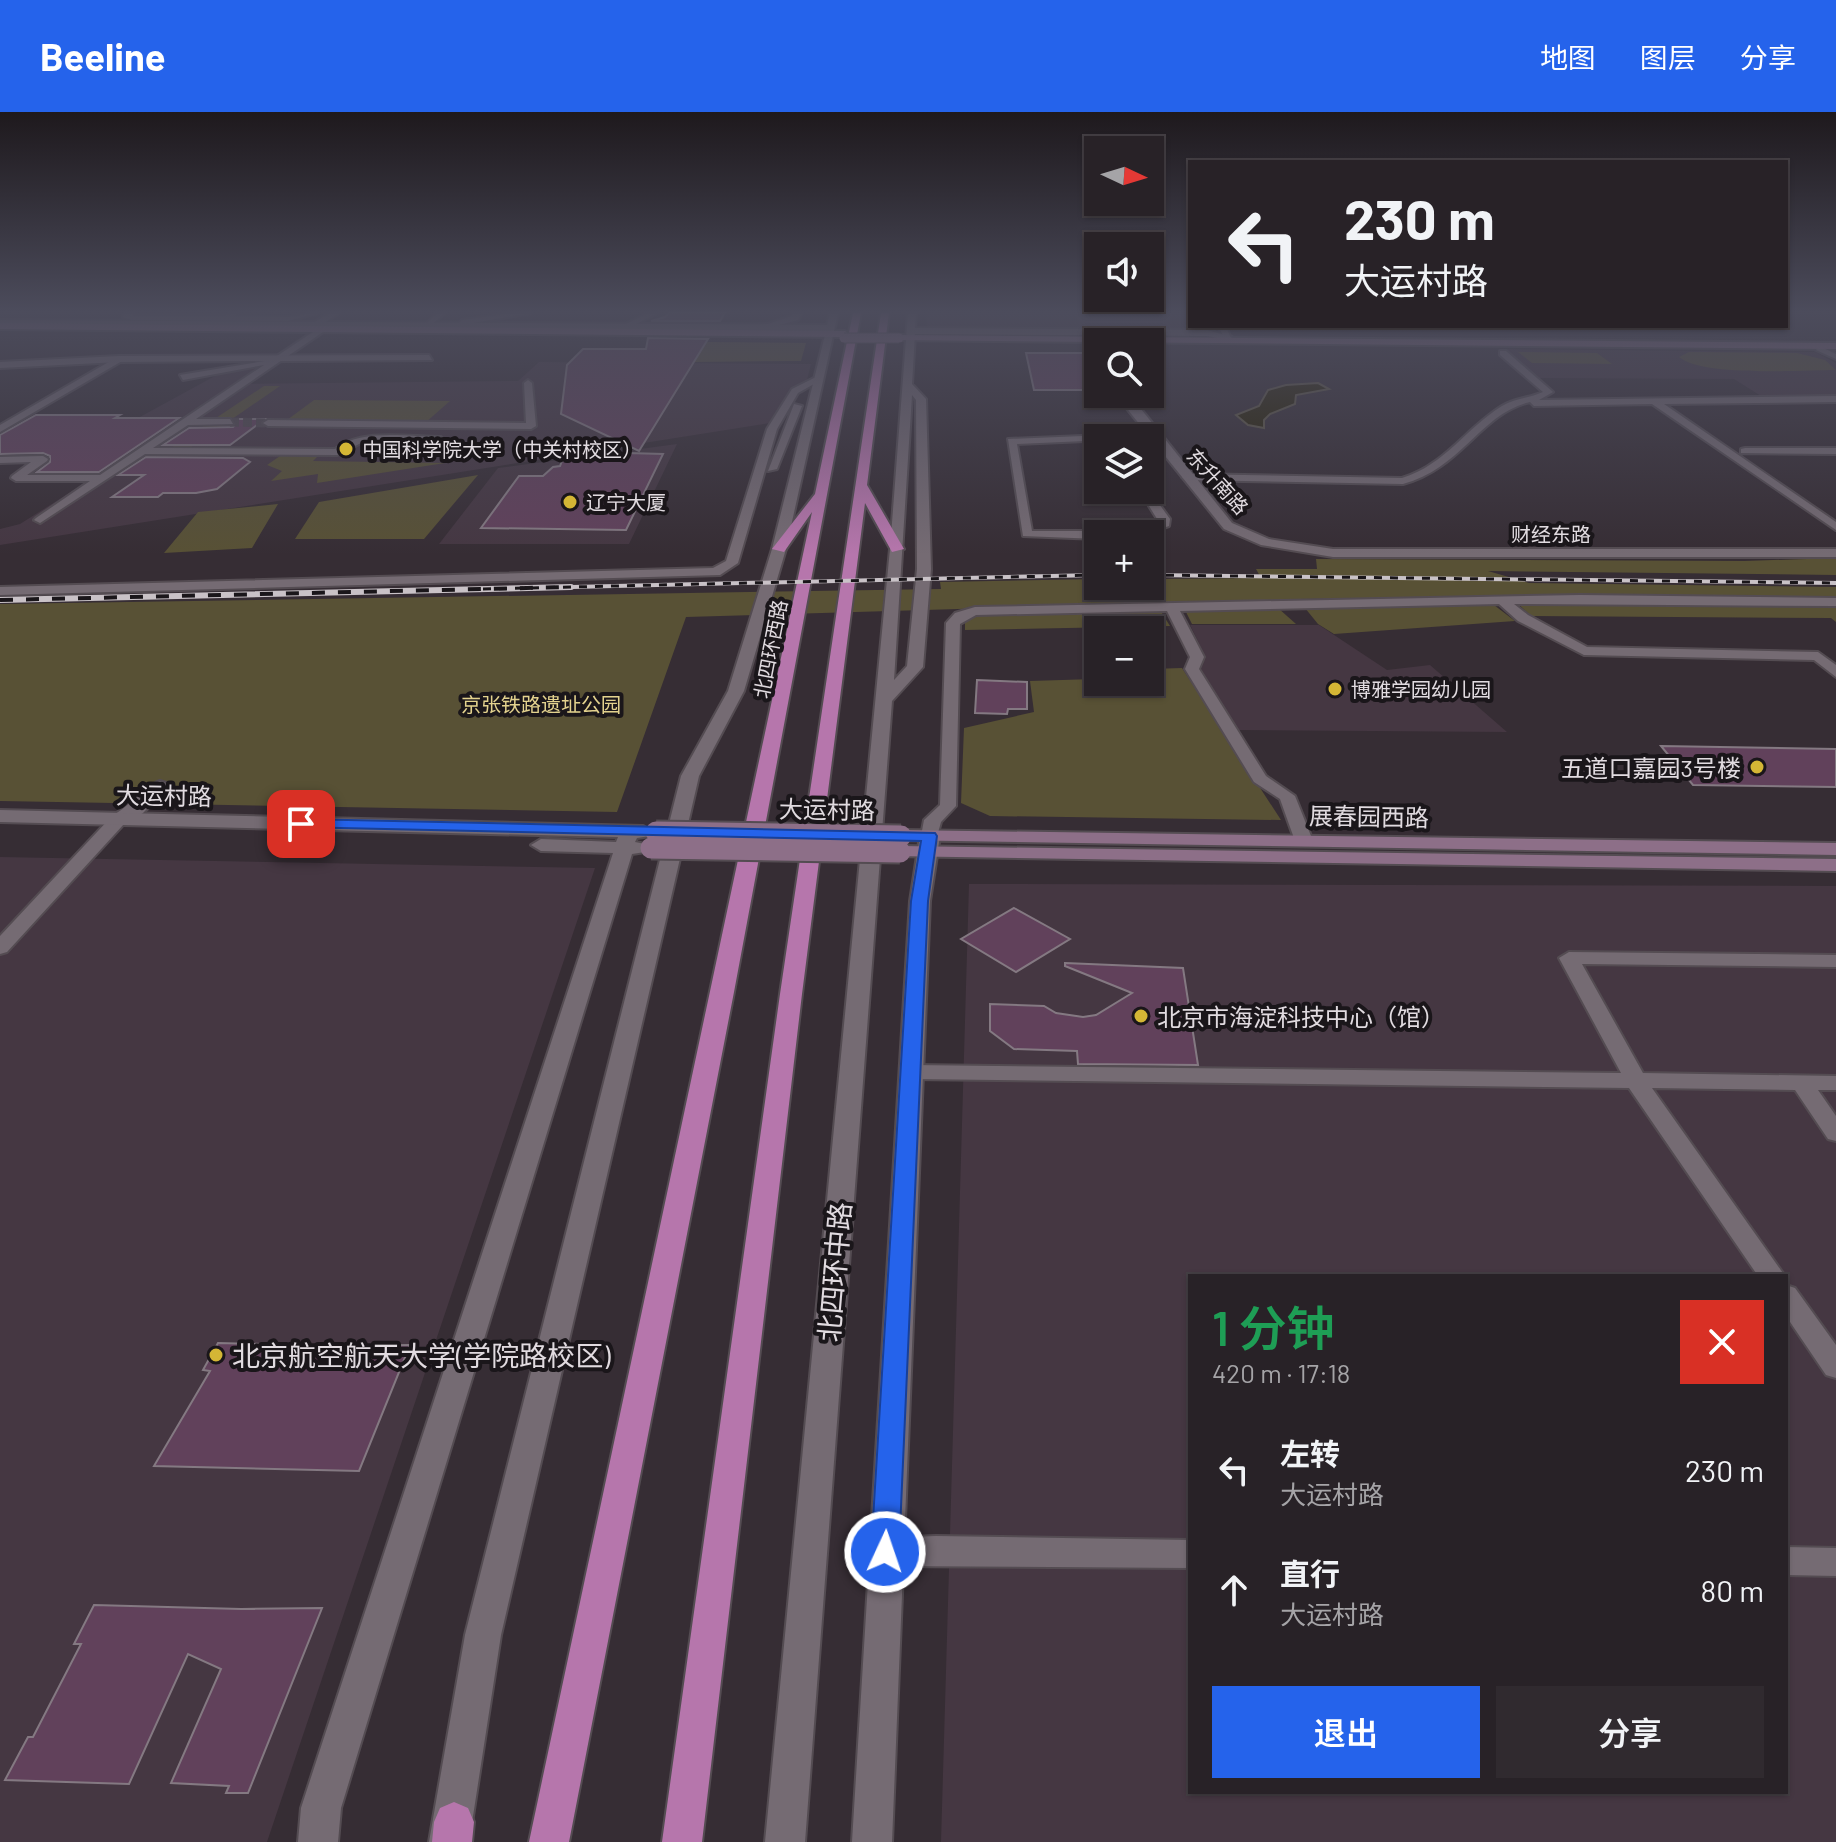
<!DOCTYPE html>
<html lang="zh">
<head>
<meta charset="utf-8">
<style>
	:root { --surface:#282227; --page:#302a2f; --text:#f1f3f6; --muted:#a5a4a7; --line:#443f44; --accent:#2563eb }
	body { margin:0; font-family:Barlow,"Noto Sans SC",sans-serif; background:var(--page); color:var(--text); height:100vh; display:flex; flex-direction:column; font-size:30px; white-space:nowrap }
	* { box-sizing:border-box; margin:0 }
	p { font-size:26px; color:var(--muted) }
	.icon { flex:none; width:44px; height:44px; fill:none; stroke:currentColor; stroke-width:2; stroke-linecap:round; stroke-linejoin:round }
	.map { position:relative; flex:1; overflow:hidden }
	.panel { position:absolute; left:1188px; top:1162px; width:600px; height:520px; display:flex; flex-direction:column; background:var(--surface); border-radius:0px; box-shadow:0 2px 6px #0004,0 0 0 2px var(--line) }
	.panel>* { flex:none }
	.banner { position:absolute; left:1188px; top:48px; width:600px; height:168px; border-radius:0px; box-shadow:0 2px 6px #0004,0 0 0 2px var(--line); background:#282227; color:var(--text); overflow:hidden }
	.needle { width:52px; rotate:94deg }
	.tools { position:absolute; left:1084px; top:24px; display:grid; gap:16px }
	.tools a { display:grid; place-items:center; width:80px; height:80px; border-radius:0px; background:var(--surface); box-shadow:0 2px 6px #0004,0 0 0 2px var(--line); font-size:40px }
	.pin { position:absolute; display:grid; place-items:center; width:68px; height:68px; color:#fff; margin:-34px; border-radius:16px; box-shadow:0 4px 12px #0006 }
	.me { position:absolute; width:88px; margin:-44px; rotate:3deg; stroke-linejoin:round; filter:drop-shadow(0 0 6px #0008) }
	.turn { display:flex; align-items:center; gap:28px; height:168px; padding:0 24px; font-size:36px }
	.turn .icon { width:104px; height:104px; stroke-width:2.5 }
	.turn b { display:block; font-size:56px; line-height:68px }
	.round { display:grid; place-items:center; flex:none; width:84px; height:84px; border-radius:0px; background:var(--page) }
	.overview { display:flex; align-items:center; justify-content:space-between; height:136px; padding:0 24px }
	h1 { font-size:48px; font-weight:600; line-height:60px; color:#1e9e55 }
	.primary-button { display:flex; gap:16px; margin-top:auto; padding:16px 24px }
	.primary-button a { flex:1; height:92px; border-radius:0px; background:var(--accent); color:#fff; font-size:32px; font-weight:600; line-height:92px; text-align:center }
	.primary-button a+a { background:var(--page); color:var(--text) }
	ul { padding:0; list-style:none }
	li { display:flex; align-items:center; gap:24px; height:120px; padding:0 24px }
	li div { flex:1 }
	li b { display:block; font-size:30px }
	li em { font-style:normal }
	header { display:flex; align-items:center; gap:48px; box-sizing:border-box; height:112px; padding:0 40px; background:var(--accent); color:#fff }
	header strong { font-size:38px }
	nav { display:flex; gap:44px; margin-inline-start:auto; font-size:28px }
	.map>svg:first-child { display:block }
</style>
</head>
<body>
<header>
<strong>Beeline</strong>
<nav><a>地图</a><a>图层</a><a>分享</a></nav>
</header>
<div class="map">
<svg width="1836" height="1730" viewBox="0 0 1836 1730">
	<rect width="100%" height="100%" fill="#362d34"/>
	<path fill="#453742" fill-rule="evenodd" d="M926,201H1190V214L1207,216H927Z
		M1504,237L1815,240L1836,251V284H1761L1734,267L1539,266Z
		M539,250L811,252L807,268L790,280L770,311L0,433V417L20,412L93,366L44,365L138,306L226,258L258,257L238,272L518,269Z
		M677,332L629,432H439L498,356Z
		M1190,513H1319L1387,558L1430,553L1507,620L1237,618L1201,557L1206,545Z
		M0,745L595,756L267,1730H0Z
		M969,772L1836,774V1730H941ZM1190,1164H1786V1680H1190Z"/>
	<path fill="#585135" d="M705,230L806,231L801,249L694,250Z
		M1518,240L1597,241L1612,252L1532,251Z
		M1689,240L1797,241L1825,248L1836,258C1801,258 1703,265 1679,245Z
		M264,274H280L190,336H171Z
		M314,288L450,289L425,311L287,308Z
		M280,344L317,345L313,349L445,351L317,371L318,362L271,369L282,359L267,353Z
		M478,363L424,427H295L319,390Z
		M278,392L252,436L164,441L198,400Z
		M1836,446V463L1488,459L1529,471L1836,475V488L1543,484L1301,487L686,505L617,700L0,689V492L941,477L940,470L1098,467V474H1150V467L1261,466L1256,457H1317L1316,447L1744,449Z
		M1517,491L1836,494V510L1831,506L1531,504Z
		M1494,493L1515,509L1334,522L1318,512L1305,496Z
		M1278,496L1296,512H1192L1185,498Z
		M1160,498L1170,514L965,518V507L983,501Z
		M1182,556L1281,708L990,704L961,691L964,616L1034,600L1030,569L1094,567L1092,559H1098V570H1150V557Z"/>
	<path fill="#261f02" stroke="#5e5745" stroke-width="2" d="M1318,271L1329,277L1296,283L1295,292L1270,302L1264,308V316L1248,313L1236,303L1259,294L1268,278L1286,273Z"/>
	<path fill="#61415b" stroke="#847982" stroke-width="2" d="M669,201H725L720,209H651L665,205Z
		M648,226L708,227L639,339L561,302L567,253L583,237H646Z
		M1026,241H1083L1097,278H1034Z
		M36,303H120L115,306H179L99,360H37L50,350V344L43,341L0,342V323Z
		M233,307H265L230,333H163L189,316L233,315L236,312Z
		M627,341L663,342L626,418L481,416L519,364H543L553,355L560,354L562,349Z
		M146,345L243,346L250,350L217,377L196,381H163L158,385H112L144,363H118Z
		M977,568L1027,570V597H1008L1007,602L975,601Z
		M1661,634L1836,637V675L1693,673Z
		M1014,796L1070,827L1016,860L961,827Z
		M1065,851L1183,856L1198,953L1078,952L1077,939L1014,937L990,919V892L1044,894L1056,901L1083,905L1096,903L1132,881L1065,854Z
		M218,1231L342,1234L410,1233L359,1359L154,1354L210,1259L203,1258Z
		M94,1493L241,1497L322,1496L248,1681H226L229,1674L171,1671L221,1557L188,1542L129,1672L5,1668L28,1625H33L81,1532H74Z"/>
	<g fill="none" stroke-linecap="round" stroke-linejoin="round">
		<path stroke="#50474e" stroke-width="9" stroke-dasharray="9 4" stroke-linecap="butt" d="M230,310L268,311"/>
		<defs>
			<path id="minor" d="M125,201H134L133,204H222L238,201L234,204L288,205L317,201L288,209L132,208L123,205Z
				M330,201H339L312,219H306V215Z
				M437,201H445L428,216H422Z
				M514,201H531L467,212L456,220L452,218L462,208Z
				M648,201H657L627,217L620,215Z
				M794,201H802L798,208L768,216L743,214L768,212L792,204Z
				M1218,214H1226L1231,227H1225Z
				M316,218L323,220L196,307H230L233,312L188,313L153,336L335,337C362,316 408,325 441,325L444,330L361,331L337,343L145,342L40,411L34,408L36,406L90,369H16L11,366L12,364L31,350L0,351V345L43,344L48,347L47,349L27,363H100L264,253L183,268L180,263L271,248Z
				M1819,234L1836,242V247L1816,238Z
				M1500,239H1506L1553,280L1539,288L1836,284V290L1664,292L1836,410V418L1652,292L1534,294L1530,290C1481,301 1461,357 1403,372L1187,368L1182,365L1187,362L1402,366C1445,353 1466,316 1502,294C1515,286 1530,286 1543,280L1500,243Z
				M119,244L122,249L0,320V313Z
				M814,266L821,268L798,281L777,317L738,451L720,463L0,483V475L713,456L726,449L767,317L792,277Z
				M528,268L532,271L536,314L531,317L268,314L263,311L268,308L526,311L524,271Z
				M794,292L802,294L777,357L768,359Z
				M1156,321L1153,326L1017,332L1032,419H1119L1159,410L1139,378H1149L1170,407L1169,414L1146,422H1098V427L1023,424L1008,327Z
				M1745,336H1836V342L1741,341V337Z
				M1580,483L1836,486V494L1514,492L1528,503L1587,535L1818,540L1836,553V565L1814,548L1584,543L1518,509L1499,492L1180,499L1204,545L1199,557L1266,664L1295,684L1313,729L1304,734L1295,729L1280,687L1254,670L1185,557L1190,545L1167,499L976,503L960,512L956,694L941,710L936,728L930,729L921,724L924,708L940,693L946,511L955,501L975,495Z
				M160,669L166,671L168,674L166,677L143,701L124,712L7,840L0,842V824L112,704C127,696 147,673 160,669Z
				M1569,840L1836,843V855L1582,852L1643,961L1836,964V978H1818L1836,1004V1029L1828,1027L1795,978L1652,976L1785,1164H1758L1629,976L911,967L903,965L900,960L903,955L911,953L1621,961L1559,846Z
				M1786,1173L1795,1176L1836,1233V1266L1826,1263L1786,1204Z
				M936,1424L1190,1428V1456L885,1454L874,1450L870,1440L874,1430L885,1426Z
				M1786,1435L1836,1436V1464L1786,1463Z"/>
			<path id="tertiary" d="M830,201H838L786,437L744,579L699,664L501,1523L469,1730H429L465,1523L681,664L728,579L772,437L826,219L0,214V208L827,213Z
				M908,201H916L915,216L1207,218L1232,225L1228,228L1207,224L915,222L912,272L926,287L931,457L923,555L892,589L805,1730H765L890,437ZM912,283L916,288L917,457L907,554L894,568Z
				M429,243L432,248L119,250L0,256V250L119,244Z
				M1119,282H1129L1232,411L1269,427L1333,437H1836V445H1333L1261,433L1224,417L1124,293Z
				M0,698L643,714L652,720L650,724L637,726L635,730L645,732L648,736L645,740L632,742L341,1696L338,1730H298L301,1696L613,741L541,739L531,733L541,727L616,730L618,725L0,710Z
				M930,718L940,724L930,789L892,1730H852L910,789L920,724Z"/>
			<path id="secondary" d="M0,211L845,219L849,222L845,225L0,217Z
				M899,223L1836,231V237L896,228Z
				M901,718L1836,731V743L894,728L891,724L894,720Z
				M900,734L1836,747V759L893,744L890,740L893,736Z"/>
			<path id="trunk" d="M853,201H861L734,880L569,1730H529L812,400L784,440L772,437L815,382Z
				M881,201H889L867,373L904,437L892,440L865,391L802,882L702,1730H662L780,882Z
				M454,1690L468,1696L474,1710L472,1730H432L434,1710L440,1696Z"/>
		</defs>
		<use href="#minor" stroke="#544c52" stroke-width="4"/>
		<use href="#tertiary" stroke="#544c52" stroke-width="4"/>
		<use href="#secondary" stroke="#544c52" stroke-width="4"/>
		<use href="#trunk" stroke="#544c52" stroke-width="4"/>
		<use href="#minor" fill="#756b73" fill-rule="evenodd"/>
		<use href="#tertiary" fill="#756b73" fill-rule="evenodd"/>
		<use href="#secondary" fill="#8d6f88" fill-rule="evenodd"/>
		<use href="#trunk" fill="#b676ac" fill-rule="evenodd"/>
		<defs>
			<path id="rail-far1" d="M1150,463L1836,471
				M483,477L1098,463"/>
			<path id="rail" d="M0,488L571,475"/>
		</defs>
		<use href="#rail-far1" stroke="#c9c2c7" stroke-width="4"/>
		<use href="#rail" stroke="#c9c2c7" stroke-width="6"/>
		<use href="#rail-far1" stroke="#1a161a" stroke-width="3" stroke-dasharray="8" stroke-linecap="butt"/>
		<use href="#rail" stroke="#1a161a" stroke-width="4" stroke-dasharray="13" stroke-linecap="butt"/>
		<defs>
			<path id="secondary-bridge-far1" d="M844,226H899"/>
			<path id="secondary-bridge" d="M656,720L901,724
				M651,736L900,740"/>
		</defs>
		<use href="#secondary-bridge-far1" stroke="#544c52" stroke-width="11" stroke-linecap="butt"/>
		<use href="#secondary-bridge" stroke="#544c52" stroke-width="25" stroke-linecap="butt"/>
		<use href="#secondary-bridge-far1" stroke="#8d6f88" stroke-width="9"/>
		<use href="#secondary-bridge" stroke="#8d6f88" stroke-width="21"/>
	</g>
	<linearGradient id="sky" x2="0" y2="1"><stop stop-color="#1e191d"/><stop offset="0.45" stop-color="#4c4c5c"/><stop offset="1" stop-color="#4c4c5c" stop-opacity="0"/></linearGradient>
	<rect width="1836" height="443" fill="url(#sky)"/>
	<path fill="#2563eb" stroke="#184099" stroke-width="2" d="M301,707L935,721L937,724L928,789L899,1440L895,1450L885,1453L875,1450L871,1440L911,789L921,729L295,715V709Z"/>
	<g fill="#d4b635" stroke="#1a161a" stroke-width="3">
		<circle cx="346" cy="337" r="8"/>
		<circle cx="570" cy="390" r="8"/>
		<circle cx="1335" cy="577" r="8"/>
		<circle cx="1757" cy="655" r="8"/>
		<circle cx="1141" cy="904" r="8"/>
		<circle cx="216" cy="1243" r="8"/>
	</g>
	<g text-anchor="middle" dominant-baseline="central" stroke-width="8" stroke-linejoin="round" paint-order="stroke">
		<g font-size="20" fill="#e1dbe0" stroke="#1a161a" text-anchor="start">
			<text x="362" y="337">中国科学院大学（中关村校区）</text>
			<text x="586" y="390">辽宁大厦</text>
			<text x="1351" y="577">博雅学园幼儿园</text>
		</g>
		<g font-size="20" fill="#e1dbe0" stroke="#1a161a">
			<text transform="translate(1218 369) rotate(48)">东升南路</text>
			<text x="1551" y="422">财经东路</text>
			<text transform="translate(770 537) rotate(-79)">北四环西路</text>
		</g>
		<g font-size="20" fill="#e3d28e" stroke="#1a161a">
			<text x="541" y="592">京张铁路遗址公园</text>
		</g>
		<g font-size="24" fill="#e1dbe0" stroke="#1a161a" text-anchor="end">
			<text x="1741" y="655">五道口嘉园3号楼</text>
			<text x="1157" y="904" text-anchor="start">北京市海淀科技中心（馆）</text>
		</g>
		<g font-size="24" fill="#e1dbe0" stroke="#1a161a">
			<text transform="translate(164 683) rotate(1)">大运村路</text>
			<text transform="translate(827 697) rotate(1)">大运村路</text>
			<text transform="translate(1369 704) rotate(1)">展春园西路</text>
		</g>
		<g font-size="28" fill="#e1dbe0" stroke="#1a161a">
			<text transform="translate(834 1160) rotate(-85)">北四环中路</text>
		</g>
		<g font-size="28" fill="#e1dbe0" stroke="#1a161a" text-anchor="start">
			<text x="232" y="1243">北京航空航天大学(学院路校区)</text>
		</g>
	</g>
</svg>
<div class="tools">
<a><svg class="needle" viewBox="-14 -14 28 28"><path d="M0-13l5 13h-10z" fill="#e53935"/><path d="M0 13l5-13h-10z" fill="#a5a4a7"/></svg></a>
<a><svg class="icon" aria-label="sound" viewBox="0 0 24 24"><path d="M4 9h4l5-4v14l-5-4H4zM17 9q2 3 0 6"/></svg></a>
<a><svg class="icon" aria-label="search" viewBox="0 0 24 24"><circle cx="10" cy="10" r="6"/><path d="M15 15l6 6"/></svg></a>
<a><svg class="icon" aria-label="layers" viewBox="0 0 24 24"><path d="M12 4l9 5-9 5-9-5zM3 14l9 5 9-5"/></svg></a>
<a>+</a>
<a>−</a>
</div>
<div class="pin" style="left:301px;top:712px;background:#d93025"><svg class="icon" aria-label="arrive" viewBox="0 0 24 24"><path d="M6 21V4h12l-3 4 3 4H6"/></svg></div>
<svg class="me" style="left:885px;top:1440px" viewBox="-20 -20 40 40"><circle r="17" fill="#2563eb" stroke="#fff" stroke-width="3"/><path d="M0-11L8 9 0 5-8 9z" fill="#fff"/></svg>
<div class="banner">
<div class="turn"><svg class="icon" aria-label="left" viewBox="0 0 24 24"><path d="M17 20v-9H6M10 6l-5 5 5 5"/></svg><div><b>230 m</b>大运村路</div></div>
</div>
<section class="panel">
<div class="overview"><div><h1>1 分钟</h1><p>420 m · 17:18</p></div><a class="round" style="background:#d93025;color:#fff"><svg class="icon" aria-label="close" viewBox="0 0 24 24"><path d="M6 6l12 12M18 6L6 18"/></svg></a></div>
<ul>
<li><svg class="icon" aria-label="left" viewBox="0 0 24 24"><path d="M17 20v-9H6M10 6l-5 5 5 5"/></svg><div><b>左转</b><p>大运村路</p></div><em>230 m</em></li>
<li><svg class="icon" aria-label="ahead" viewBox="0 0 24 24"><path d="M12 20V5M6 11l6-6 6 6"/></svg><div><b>直行</b><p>大运村路</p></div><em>80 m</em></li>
</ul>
<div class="primary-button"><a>退出</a><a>分享</a></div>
</section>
</div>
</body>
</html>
